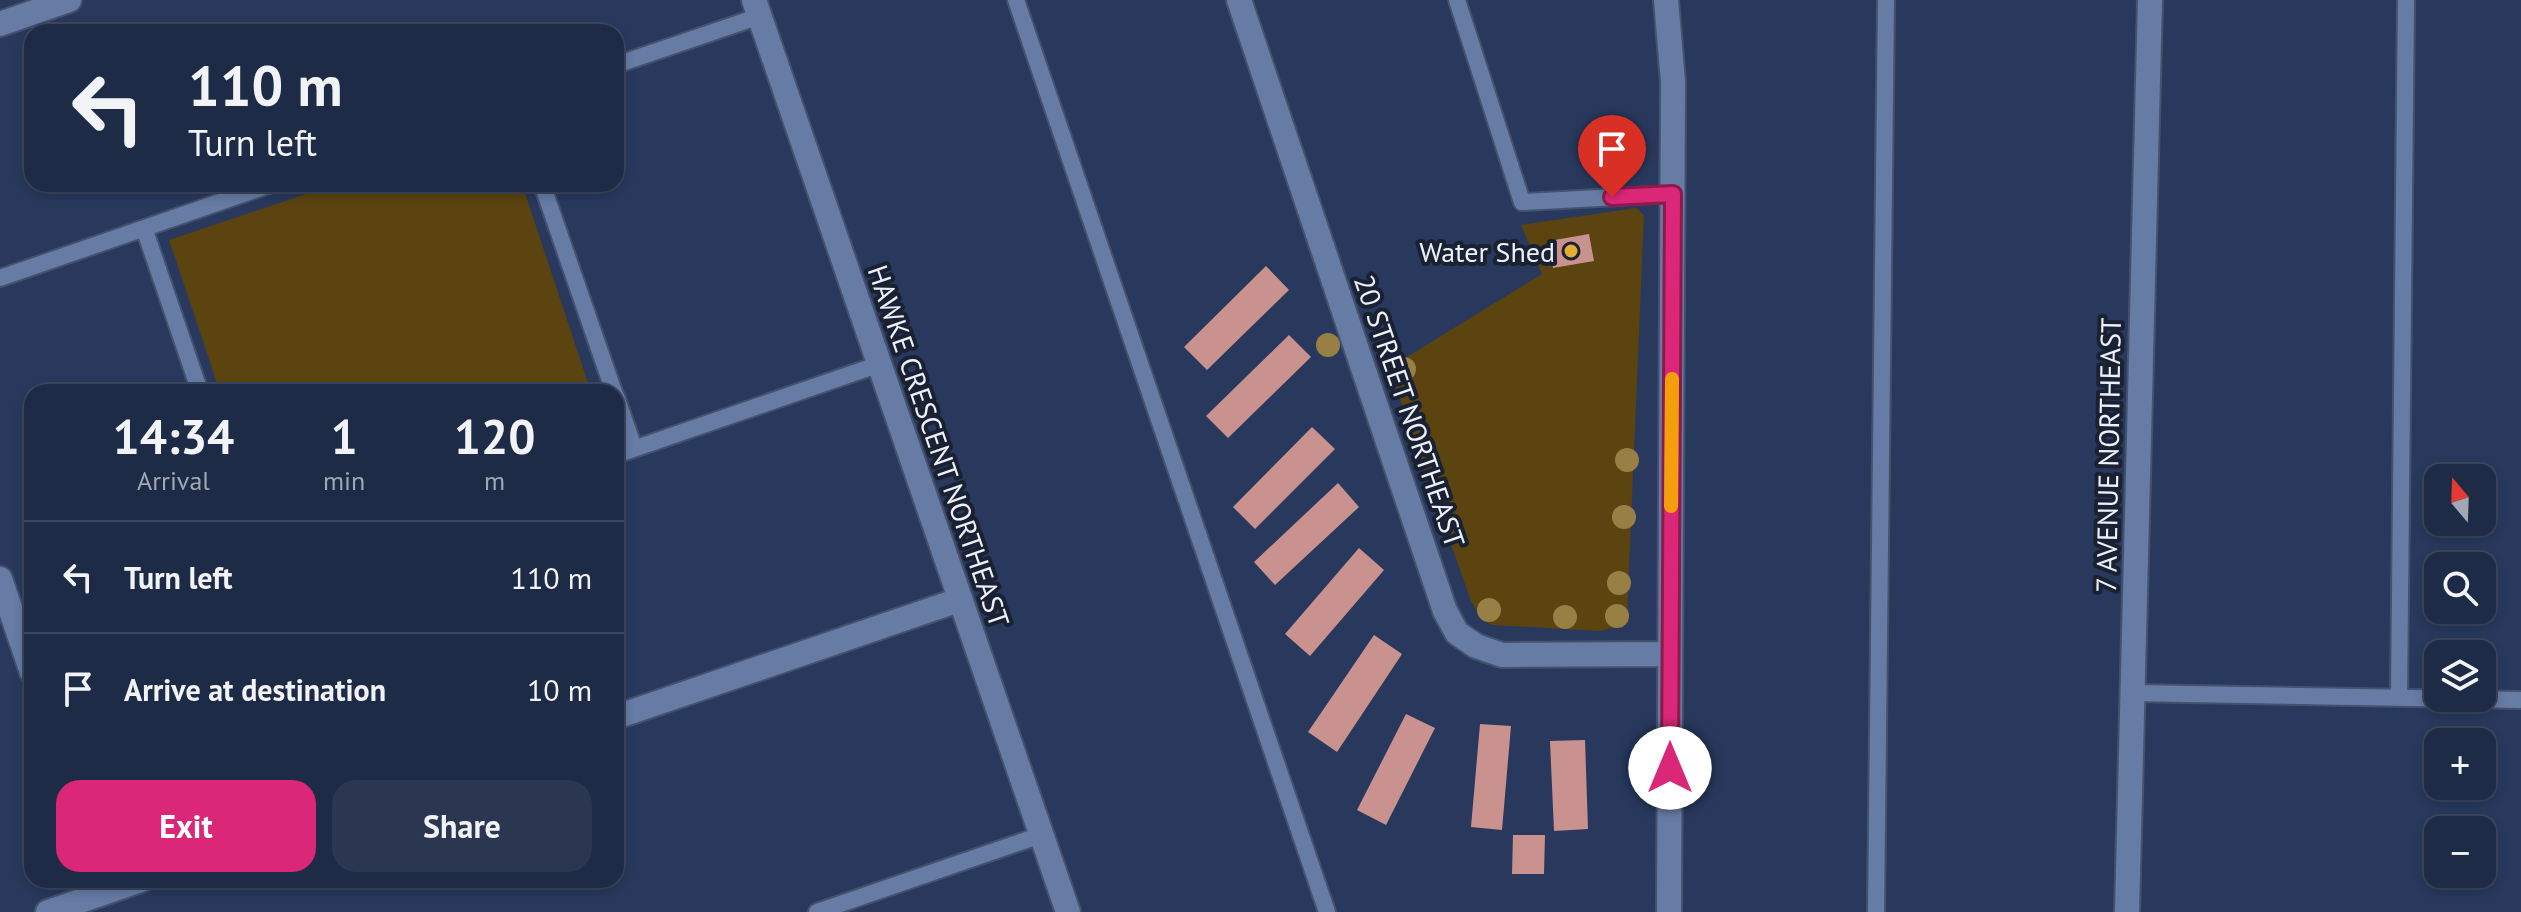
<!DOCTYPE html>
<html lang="en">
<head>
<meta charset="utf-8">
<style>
	:root { --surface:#1e2b46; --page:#2b3751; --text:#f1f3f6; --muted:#a1a7b3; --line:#3c475f; --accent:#db2777 }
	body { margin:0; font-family:"PT Sans",sans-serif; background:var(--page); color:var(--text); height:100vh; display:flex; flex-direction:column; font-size:30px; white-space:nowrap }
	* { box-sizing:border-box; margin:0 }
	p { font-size:26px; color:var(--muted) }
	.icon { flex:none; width:44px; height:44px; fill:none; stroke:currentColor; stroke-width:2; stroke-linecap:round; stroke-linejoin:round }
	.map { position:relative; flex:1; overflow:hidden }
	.drawer { position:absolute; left:24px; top:384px; width:600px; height:504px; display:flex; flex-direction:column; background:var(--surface); border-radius:24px; box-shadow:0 4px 12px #0003,0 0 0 2px var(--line) }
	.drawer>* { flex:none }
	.hud { position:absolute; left:24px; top:24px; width:600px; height:168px; border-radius:24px; box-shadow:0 4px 12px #0003,0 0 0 2px var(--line); background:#1e2b46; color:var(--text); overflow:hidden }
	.needle { width:52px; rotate:341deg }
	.tools { position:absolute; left:2424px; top:464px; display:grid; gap:16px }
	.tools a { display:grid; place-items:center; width:72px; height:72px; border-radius:16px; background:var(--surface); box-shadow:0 4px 12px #0003,0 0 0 2px var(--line); font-size:40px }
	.pin { position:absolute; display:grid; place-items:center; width:68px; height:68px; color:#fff; margin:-82px -34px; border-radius:50% 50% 50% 0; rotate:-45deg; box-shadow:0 0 8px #0007 }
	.pin .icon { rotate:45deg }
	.me { position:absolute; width:88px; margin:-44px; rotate:0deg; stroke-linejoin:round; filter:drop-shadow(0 0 6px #0008) }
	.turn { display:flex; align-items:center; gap:28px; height:168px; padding:0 32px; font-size:36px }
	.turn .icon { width:104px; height:104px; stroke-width:2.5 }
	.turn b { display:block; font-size:56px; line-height:68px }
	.eta { display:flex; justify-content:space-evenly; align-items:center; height:136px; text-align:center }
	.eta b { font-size:48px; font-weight:800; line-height:56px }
	.cta { display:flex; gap:16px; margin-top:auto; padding:16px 32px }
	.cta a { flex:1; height:92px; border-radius:24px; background:var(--accent); color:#fff; font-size:32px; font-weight:800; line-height:92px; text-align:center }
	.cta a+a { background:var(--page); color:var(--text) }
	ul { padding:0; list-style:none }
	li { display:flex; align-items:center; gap:24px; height:112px; padding:0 32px; border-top:2px solid var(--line) }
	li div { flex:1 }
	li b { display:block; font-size:30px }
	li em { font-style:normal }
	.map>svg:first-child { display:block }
</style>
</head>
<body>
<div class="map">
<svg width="2521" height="912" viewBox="0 0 2521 912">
	<rect width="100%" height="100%" fill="#28395d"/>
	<path fill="#5b4410" d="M336,184H522L591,392H220L169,240Z
		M1636,208L1644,215L1627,616L1622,625L1600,631L1492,625L1482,620L1471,601L1389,368L1542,274L1521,225Z"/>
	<path fill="#c9928e" d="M1589,234L1594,261L1553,268L1549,241Z
		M1266,266L1289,290L1207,370L1184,347Z
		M1289,335L1311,357L1228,438L1206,416Z
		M1312,427L1335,449L1255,529L1233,507Z
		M1338,483L1359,507L1275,585L1254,562Z
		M1359,548L1384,570L1310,656L1285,634Z
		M1374,635L1402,654L1337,752L1308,732Z
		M1406,714L1435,728L1386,825L1357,810Z
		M1480,724L1511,726L1502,830L1471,827Z
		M1585,740L1588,829L1554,831L1550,741Z
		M1513,835H1545L1544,874H1512Z"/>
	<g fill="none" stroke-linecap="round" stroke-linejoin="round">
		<defs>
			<path id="lane" d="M1016,0L1327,912
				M1457,0L1522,202L1673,194
				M616,65L760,16
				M542,184L614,392
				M144,228L200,392
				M0,278L272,184
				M616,396L634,448
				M616,455L880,364
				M2132,693L2521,700
				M2399,697L2406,0
				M817,912L1041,835
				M1876,912L1886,0"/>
			<path id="street" d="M754,0L1068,912
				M1239,0L1445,611L1457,633L1476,646L1502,655L1670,654
				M1666,0L1673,82L1669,912
				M0,24L69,0
				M0,579L32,672
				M616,717L959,600
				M48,912L141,880
				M2127,912L2150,0"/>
		</defs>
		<use href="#lane" stroke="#45526e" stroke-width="20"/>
		<use href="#street" stroke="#45526e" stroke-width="28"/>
		<use href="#lane" stroke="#677ca5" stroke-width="16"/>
		<use href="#street" stroke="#677ca5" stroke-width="24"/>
	</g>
	<g fill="#987f44">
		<circle cx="1328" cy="345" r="12"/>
		<circle cx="1404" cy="369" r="12"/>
		<circle cx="1627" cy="460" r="12"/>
		<circle cx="1624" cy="517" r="12"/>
		<circle cx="1619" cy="583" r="12"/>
		<circle cx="1489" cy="610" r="12"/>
		<circle cx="1617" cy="616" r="12"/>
		<circle cx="1565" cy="617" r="12"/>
	</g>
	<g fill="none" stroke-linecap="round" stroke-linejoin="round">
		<defs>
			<path id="route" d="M1612,197L1673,194L1670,768"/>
		</defs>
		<use href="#route" stroke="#8e194d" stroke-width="20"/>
		<use href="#route" stroke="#db2777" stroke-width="14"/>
		<path stroke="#f59e0b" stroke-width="14" d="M1671,506L1672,379"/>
	</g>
	<circle fill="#e3ae35" stroke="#192132" stroke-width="3" cx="1571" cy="251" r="8"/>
	<g text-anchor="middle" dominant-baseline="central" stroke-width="8" stroke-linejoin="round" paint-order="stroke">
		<g font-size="28" fill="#ecf1fb" stroke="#192132" text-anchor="end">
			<text x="1555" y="251">Water Shed</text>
		</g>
		<g font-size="28" fill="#ecf1fb" stroke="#192132">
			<text transform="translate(1410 411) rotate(71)">20 STREET NORTHEAST</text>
			<text transform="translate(939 446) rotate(71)">HAWKE CRESCENT NORTHEAST</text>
			<text transform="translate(2108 455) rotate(-89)">7 AVENUE NORTHEAST</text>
		</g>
	</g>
</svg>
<div class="tools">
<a><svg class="needle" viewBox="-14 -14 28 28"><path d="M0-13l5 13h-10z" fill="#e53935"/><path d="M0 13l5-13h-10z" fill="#a1a7b3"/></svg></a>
<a><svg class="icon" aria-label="search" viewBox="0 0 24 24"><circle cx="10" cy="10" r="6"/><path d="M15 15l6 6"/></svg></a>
<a><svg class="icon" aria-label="layers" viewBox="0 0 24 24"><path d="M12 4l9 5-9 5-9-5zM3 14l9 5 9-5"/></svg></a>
<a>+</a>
<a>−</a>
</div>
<div class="pin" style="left:1612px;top:197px;background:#d93025"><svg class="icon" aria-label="arrive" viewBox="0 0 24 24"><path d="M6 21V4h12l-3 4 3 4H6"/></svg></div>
<svg class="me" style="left:1670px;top:768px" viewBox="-20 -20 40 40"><circle r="19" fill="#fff"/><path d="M0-13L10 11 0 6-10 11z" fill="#db2777"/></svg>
<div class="hud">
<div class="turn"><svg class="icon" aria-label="left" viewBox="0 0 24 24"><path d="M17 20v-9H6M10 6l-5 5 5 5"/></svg><div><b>110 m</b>Turn left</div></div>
</div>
<section class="drawer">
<div class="eta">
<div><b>14:34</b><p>Arrival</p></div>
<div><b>1</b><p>min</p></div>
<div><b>120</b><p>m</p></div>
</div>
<ul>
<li><svg class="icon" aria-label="left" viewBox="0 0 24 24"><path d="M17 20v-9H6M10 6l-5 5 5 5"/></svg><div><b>Turn left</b></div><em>110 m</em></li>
<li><svg class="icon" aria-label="arrive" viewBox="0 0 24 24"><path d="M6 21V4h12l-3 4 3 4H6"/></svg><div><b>Arrive at destination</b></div><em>10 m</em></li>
</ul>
<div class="cta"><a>Exit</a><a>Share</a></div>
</section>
</div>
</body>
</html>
